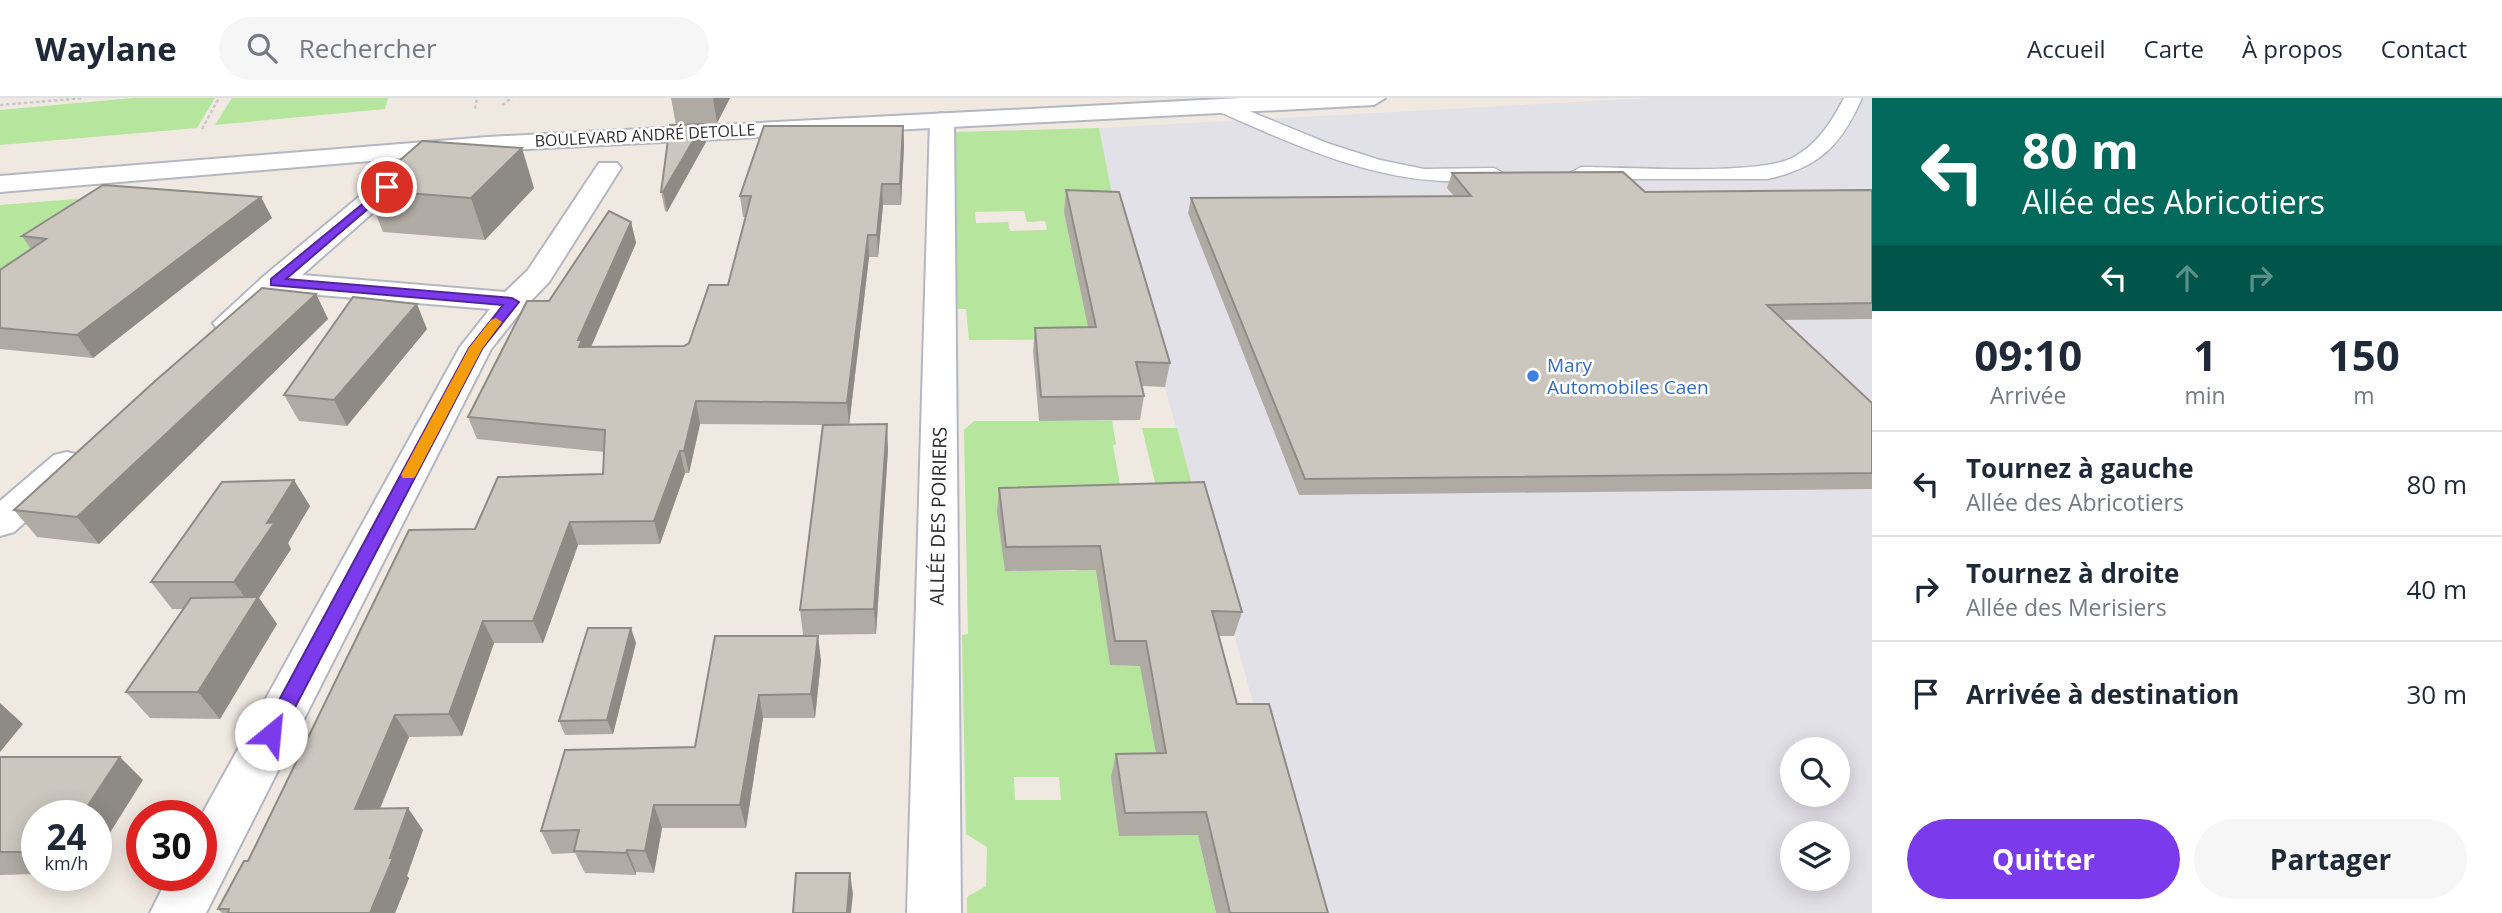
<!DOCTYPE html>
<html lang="fr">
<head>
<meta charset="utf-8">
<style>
	:root { --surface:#fff; --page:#f6f6f7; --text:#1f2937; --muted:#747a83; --line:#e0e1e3; --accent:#7c3aed }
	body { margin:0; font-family:"Open Sans",sans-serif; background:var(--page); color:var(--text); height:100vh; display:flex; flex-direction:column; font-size:26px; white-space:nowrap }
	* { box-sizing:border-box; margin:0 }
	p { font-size:23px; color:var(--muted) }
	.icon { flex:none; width:38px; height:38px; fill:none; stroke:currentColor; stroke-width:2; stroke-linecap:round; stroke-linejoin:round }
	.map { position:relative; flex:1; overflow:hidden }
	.details { display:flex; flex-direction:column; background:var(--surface); width:630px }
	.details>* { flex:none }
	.banner { background:#00695c; color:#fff; overflow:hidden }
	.fabs { position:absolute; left:1780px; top:639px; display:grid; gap:14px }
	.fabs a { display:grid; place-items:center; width:70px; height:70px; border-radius:50%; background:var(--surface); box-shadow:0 4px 18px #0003; font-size:35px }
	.speed { position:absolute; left:21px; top:702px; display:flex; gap:14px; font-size:35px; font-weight:700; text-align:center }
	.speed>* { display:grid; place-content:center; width:91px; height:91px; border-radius:50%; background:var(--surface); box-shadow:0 4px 18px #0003; line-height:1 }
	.speed small { font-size:18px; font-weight:400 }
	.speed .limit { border:10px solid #d22; background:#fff; color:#111 }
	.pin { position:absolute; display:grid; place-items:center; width:60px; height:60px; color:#fff; margin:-30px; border:4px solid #fff; border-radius:50%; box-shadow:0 2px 7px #0007 }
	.me { position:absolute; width:77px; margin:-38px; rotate:28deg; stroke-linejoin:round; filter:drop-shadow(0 0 5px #0008) }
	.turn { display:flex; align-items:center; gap:24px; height:147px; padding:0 35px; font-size:32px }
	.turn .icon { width:91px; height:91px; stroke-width:2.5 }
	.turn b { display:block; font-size:49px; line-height:60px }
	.lanes { display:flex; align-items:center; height:66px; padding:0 35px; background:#0003; justify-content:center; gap:35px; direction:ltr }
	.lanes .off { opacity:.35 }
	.eta { display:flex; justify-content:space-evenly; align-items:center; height:119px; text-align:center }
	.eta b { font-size:42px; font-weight:700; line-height:49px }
	.primary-button { display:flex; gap:14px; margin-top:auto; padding:14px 35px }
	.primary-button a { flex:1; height:80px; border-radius:42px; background:var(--accent); color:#fff; font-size:28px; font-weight:700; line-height:80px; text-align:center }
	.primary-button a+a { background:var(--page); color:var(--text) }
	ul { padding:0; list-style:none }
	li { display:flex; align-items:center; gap:21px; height:105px; padding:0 35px; border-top:2px solid var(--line) }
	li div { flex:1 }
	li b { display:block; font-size:26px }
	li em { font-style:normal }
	header { display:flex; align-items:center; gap:42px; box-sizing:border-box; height:98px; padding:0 35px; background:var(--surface); border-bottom:2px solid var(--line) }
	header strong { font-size:33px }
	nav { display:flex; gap:38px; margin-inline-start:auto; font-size:24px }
	.search { width:490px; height:63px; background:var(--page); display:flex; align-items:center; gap:18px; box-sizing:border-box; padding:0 24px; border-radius:38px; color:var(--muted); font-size:26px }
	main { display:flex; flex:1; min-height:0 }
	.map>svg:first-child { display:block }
</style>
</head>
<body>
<header>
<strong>Waylane</strong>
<div class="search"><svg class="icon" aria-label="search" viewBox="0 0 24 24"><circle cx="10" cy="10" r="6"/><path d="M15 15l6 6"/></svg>Rechercher</div>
<nav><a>Accueil</a><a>Carte</a><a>À propos</a><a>Contact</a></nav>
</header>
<main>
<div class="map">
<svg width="1872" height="815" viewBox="0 0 1872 815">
	<rect width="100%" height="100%" fill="#efe9e1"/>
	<path fill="#e3e1e8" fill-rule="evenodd" d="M1650,0H1872V815H1312L1115,111L1099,30ZM1792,651H1838V696H1792ZM1792,735H1838V780H1792Z"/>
	<path fill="#b6e59e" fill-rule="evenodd" d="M133,0H215L197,30L0,47V12Z
		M232,0H388L385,11L215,27Z
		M1099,30L1115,111L1132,241L969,242L966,211H955L951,34ZM1024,113L1027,124L1045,123L1047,132L1010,133L1008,124L976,125L975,114Z
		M101,99L0,184V107Z
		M974,323H1112L1116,346L1113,348L1122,397H1158L1142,330H1177L1198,409L1002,445L1005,473H1073L1139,465L1106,537L1110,567L1164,568L1179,668L1119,737L1198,736L1216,815H967V799L986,788L987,749L966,736L962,537L968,536L964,332ZM1059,679L1061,702H1015L1014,679Z"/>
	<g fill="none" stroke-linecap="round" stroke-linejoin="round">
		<defs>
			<path id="service" d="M1844,0H1862C1841,48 1819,69 1768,81H1581L1570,75L1581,69C1627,69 1757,78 1792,60C1817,47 1831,25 1844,0Z
				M1220,1L1327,45L1380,62L1424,71L1494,70L1505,76C1498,86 1480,83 1469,83C1378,87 1295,47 1213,11L1211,7Z"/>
			<path id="minor" d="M942,15L950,17L954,22L961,815H907L930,22L934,17Z
				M411,60L420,63L424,68L420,73L302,177L505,194L528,172L599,65H617L621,70L549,184L523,211L491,251L206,815H150L169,777H201V718L460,249L490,211L283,194C264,210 245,238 218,232L213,225L264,178L402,63Z
				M67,354L80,357L85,366L80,375L14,434L0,438V403L54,357Z"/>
			<path id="secondary" d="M1241,0H1385L1374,7L488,53L0,94V78L488,39Z"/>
		</defs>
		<use href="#service" stroke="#b4b7c1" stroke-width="3"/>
		<use href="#minor" stroke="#b4b7c1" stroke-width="4"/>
		<use href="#secondary" stroke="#b4b7c1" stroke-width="4"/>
		<path stroke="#c9c9c9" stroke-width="2.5" stroke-dasharray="3.5 2.5" stroke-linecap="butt" d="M0,7L84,0
			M502,7L512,0
			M475,11L477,0
			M202,31L219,0"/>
		<use href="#service" fill="#fff" fill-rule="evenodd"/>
		<use href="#minor" fill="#fff" fill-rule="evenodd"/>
		<use href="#secondary" fill="#fff" fill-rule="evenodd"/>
	</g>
	<path fill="#afaba4" d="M671,0H730L717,25L676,27Z
		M903,28L904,48L901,107H883L878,159H869L849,327L888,351L876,536L803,537L800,512L822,327L700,326L689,375H685L660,446L578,447L543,545H494L462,638L409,639L380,711L423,732L407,778L409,780L395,815H222L218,811L248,763L475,431L603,376L604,354L477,341L468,319L549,203L631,124L636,145L591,249L684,248L689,245L728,187L746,119H743L740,98Z
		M706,44L667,114L665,113L661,94Z
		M1452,75L1645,94L1872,92V221L1783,222L1872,305V391L1299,397L1188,115L1191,100L1454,98L1447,90Z
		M534,90L485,142L383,134L366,92Z
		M1066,92L1170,265L1165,289L1142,288L1144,298L1140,322L1039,323L1033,253L1035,230L1088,229L1064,114Z
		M272,120L93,260L0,251V172L31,151L22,138Z
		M316,196L328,221L99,446L37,439L14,412Z
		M427,231L347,328L299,323L284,297Z
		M999,390L1242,514L1234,538H1219L1237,606L1328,815H1216L1198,737L1119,738L1111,679L1116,656L1156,655L1140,568L1110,567L1096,472L1005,473L997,414Z
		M310,408L288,445L291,451L259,500L277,526L220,621L150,620L126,594L183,511H172L151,484Z
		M715,538L821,562L815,620H763L746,730H662L654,775L636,774V777L585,775L575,755L552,756L541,733L695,649Z
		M636,545L613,636L565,637L559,623Z
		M0,659L143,682L37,718V776L0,777Z"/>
	<path fill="#8e8b86" d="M713,0H730L717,25Z
		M703,26L706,44L667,114L663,94Z
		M903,28L904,48L901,107L900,86Z
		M522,50L534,90L485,142L471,100Z
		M882,86L883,107L878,159L877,137Z
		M261,99L272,120L93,260L77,237Z
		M631,124L636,145L587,258L585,271L578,242Z
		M868,137L869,159L849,328L847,305Z
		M316,196L328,221L99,446L77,419Z
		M417,206L427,231L347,328L334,302Z
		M696,303L700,326L689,375L684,353Z
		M887,326L888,351L876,536L874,511Z
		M680,353L685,375L660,446L654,423Z
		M294,382L310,408L288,445L291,451L259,500L277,526L220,621L198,594L252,510L234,484L267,425Z
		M570,424L578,447L543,545L533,523Z
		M483,523L494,545L462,638L449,616Z
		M631,530L636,545L613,636L607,622Z
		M818,538L821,562L815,620L811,596Z
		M759,597L763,620L746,730L740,707Z
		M0,605L23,626L0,654Z
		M395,617L409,639L371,732L355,711Z
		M120,659L143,682L96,757V718H81Z
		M654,707L662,730L654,775L645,753Z
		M408,710L423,732L407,778L409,780L395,815H370Z
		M627,752L636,774V777L626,755Z
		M850,775L853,796L851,815H847Z"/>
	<path fill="#cbc7bf" stroke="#8e8b86" stroke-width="2" d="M703,26L663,94H661L670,27Z
		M764,28H903L900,86H882L877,137H868L847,305L696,303L684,353H680L654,423L570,424L533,523H483L449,616L395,617L355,711L408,710L390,760H393L370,815H228L229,811H218L244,763H248L409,432L475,431L498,379L603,376L605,332L468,319L527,203H549L609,113L631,124L578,242H582L579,249L684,248L689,245L709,187H728L751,98H740Z
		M422,43L522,50L471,100L366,92Z
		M1623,74L1645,94L1872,92V205L1767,207L1872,305V375L1305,381L1191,100L1471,98L1452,75Z
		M103,87L261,99L77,237L0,230V172L46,141L22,138Z
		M1066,92L1119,94L1170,265L1136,264L1144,298L1041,299L1035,230L1096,229Z
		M262,190L316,196L77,419L14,412L154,284Z
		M353,199L417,206L334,302L284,297Z
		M887,326L874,511L800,512L823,327Z
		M294,382L267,425L275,424L234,484H151L222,384Z
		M1204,384L1242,514L1212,513L1237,606H1269L1328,815H1230L1206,714L1125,715L1116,656L1166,655L1146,543H1115L1100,448L1006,449L999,390Z
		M258,499L198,594H126L191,500Z
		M588,530H631L607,622L559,623Z
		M715,538H818L811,596L759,597L740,707H654L645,753L627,752L626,755L574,753L579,732L541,733L565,652L695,649Z
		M0,659H120L81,718H37V754H0Z
		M796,775H850L847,815H793Z"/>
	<path fill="#7c3aed" stroke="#51269a" stroke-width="2" d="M387,86L393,89L391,91L286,181L512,200L519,204L482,251L278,642H264L261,636L264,630L469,250L503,207L271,187V181Z"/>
	<path fill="#f59e0b" d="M496,220L502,224L482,251L416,377L414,380H403L401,377L469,250L491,222Z"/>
	<circle fill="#3f7fe0" stroke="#fff" stroke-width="2.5" cx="1533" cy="278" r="7"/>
	<g text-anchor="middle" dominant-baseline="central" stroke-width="5" stroke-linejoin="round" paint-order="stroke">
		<g font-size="16" fill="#2e2e2e" stroke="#fff">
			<text transform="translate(645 37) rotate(-3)">BOULEVARD ANDRÉ DETOLLE</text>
		</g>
		<g font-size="19" fill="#366cbe" stroke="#fff" text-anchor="start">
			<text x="1547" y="267">Mary<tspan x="1547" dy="22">Automobiles Caen</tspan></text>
		</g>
		<g font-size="19" fill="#2e2e2e" stroke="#fff">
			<text transform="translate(938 418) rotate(-89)">ALLÉE DES POIRIERS</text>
		</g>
	</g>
</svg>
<div class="fabs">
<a><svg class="icon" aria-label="search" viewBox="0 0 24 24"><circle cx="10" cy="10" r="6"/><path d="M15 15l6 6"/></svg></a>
<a><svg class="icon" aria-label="layers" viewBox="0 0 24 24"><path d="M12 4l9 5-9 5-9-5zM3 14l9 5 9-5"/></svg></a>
</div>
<div class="speed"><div>24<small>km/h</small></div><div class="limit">30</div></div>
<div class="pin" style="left:387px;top:89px;background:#d93025"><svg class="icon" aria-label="arrive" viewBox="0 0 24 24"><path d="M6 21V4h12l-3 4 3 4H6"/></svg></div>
<svg class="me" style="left:271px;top:636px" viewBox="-20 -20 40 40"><circle r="19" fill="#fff"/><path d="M0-13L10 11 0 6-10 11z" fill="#7c3aed"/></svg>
</div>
<section class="details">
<div class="banner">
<div class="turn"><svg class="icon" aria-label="left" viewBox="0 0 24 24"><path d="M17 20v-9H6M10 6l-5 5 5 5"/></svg><div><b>80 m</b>Allée des Abricotiers</div></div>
<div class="lanes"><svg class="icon" aria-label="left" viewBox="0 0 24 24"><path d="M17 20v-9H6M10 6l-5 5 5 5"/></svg><svg class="icon off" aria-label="ahead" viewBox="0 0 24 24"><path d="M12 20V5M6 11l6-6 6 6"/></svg><svg class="icon off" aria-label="right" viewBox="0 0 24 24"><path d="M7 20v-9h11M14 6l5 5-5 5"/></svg></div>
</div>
<div class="eta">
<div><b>09:10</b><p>Arrivée</p></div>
<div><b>1</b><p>min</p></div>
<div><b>150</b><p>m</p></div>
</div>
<ul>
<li><svg class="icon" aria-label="left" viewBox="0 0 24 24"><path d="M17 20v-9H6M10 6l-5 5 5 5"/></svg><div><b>Tournez à gauche</b><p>Allée des Abricotiers</p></div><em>80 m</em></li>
<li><svg class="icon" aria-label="right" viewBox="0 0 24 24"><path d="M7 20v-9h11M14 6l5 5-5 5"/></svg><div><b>Tournez à droite</b><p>Allée des Merisiers</p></div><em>40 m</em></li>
<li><svg class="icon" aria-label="arrive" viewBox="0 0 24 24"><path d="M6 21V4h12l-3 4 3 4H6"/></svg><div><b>Arrivée à destination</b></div><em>30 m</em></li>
</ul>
<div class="primary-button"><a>Quitter</a><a>Partager</a></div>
</section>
</main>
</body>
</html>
